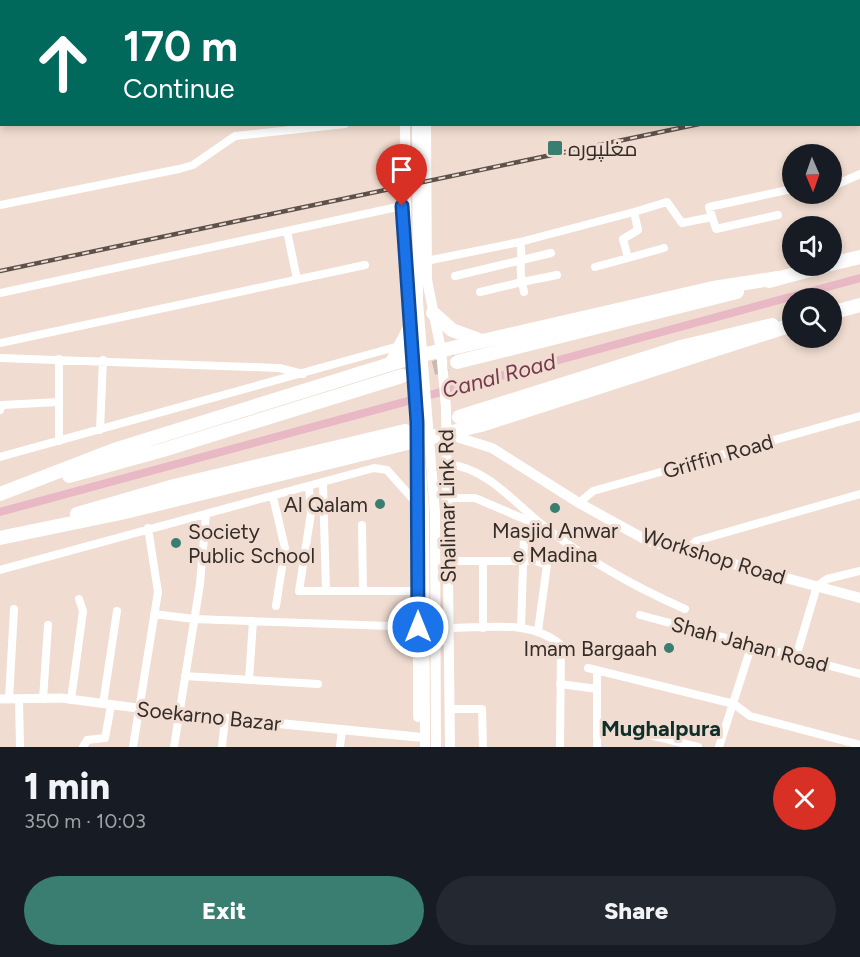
<!DOCTYPE html>
<html lang="en">
<head>
<meta charset="utf-8">
<style>
	:root { --surface:#171b24; --page:#242831; --text:#f1f3f6; --muted:#9ea1a6; --accent:#3a7e71 }
	body { margin:0; font-family:Figtree,Cairo,sans-serif; background:var(--page); color:var(--text); height:100vh; display:flex; flex-direction:column; font-size:22px; white-space:nowrap }
	* { box-sizing:border-box; margin:0 }
	p { font-size:20px; color:var(--muted) }
	.icon { flex:none; width:33px; height:33px; fill:none; stroke:currentColor; stroke-width:2; stroke-linecap:round; stroke-linejoin:round }
	.map { position:relative; height:747px; overflow:hidden }
	.panel { display:flex; flex-direction:column; background:var(--surface); flex:1 }
	.panel>* { flex:none }
	.top-card { position:absolute; left:0px; top:0px; width:861px; height:126px; box-shadow:0 3px 9px #0003; background:#00695c; color:#fff; overflow:hidden }
	.needle { width:39px; rotate:178deg }
	.tools { position:absolute; left:782px; top:144px; display:grid; gap:12px }
	.tools a { display:grid; place-items:center; width:60px; height:60px; border-radius:50%; background:var(--surface); box-shadow:0 3px 9px #0003; font-size:30px }
	.pin { position:absolute; display:grid; place-items:center; width:51px; height:51px; color:#fff; margin:-62px -26px; border-radius:50% 50% 50% 0; rotate:-45deg; box-shadow:0 0 6px #0007 }
	.pin .icon { rotate:45deg }
	.me { position:absolute; width:66px; margin:-33px; rotate:0deg; stroke-linejoin:round; filter:drop-shadow(0 0 4px #0008) }
	.turn { display:flex; align-items:center; gap:21px; height:126px; padding:0 24px; font-size:27px }
	.turn .icon { width:78px; height:78px; stroke-width:2.5 }
	.turn b { display:block; font-size:42px; line-height:51px }
	.round { display:grid; place-items:center; flex:none; width:63px; height:63px; border-radius:32px; background:var(--page) }
	.headline { display:flex; align-items:center; justify-content:space-between; height:102px; padding:0 24px }
	h1 { font-size:36px; font-weight:800; line-height:45px }
	.primary-button { display:flex; gap:12px; margin-top:auto; padding:12px 24px }
	.primary-button a { flex:1; height:69px; border-radius:36px; background:var(--accent); color:#fff; font-size:24px; font-weight:800; line-height:69px; text-align:center }
	.primary-button a+a { background:var(--page); color:var(--text) }
	.map>svg:first-child { display:block }
</style>
</head>
<body>
<div class="map">
<svg width="860" height="747" viewBox="0 0 860 747">
	<rect width="100%" height="100%" fill="#f0dcd0"/>
	<g fill="none" stroke-linecap="round" stroke-linejoin="round">
		<path stroke="#e8b8c4" stroke-width="8" d="M0,512L860,278"/>
		<path stroke="#cab9ae" stroke-width="14" stroke-dasharray="14 7" stroke-linecap="butt" d="M413,373L457,362"/>
		<path stroke="#fff" stroke-width="8" d="M532,0L535,2
			M778,0L779,2
			M815,0V2
			M542,2L543,0
			M600,2L601,0
			M617,2V0
			M668,2L669,0
			M711,2L713,0
			M831,187L860,174
			M0,205L179,169L193,165L235,136L345,124
			M634,212L667,202L682,223L712,217
			M778,215L716,229L709,207L792,189
			M287,231L297,279
			M426,261L520,242L634,212L638,230L623,239L628,258L664,248
			M595,267L628,258
			M455,276L551,253
			M480,292L522,282C518,264 524,260 520,242
			M524,292L522,282L557,275
			M0,293L402,206
			M0,343L365,265
			M0,358L279,368L303,374
			M0,410L2,405L59,402
			M100,430L103,360
			M59,441V359
			M0,457L399,346
			M447,464C488,468 514,503 545,527C587,560 637,588 685,609
			M323,484L326,591
			M309,487L311,513L299,591H418
			M273,497L285,548L276,606
			M448,498H475L543,527
			M579,503L593,491L860,416
			M362,525L363,591
			M686,552L696,541L860,494
			M448,561H536L547,565L538,631
			M483,561V628
			M0,570L374,468L387,470L419,506
			M154,614L194,619L418,627
			M640,615L860,674
			M521,627L524,537
			M449,628C486,628 531,619 561,645L560,747
			M796,657L817,586L827,579L860,571
			M588,668L734,704L750,716L860,745
			M185,676L318,684
			M249,680L253,621
			M560,684L597,689
			M9,699L14,609
			M19,699L20,747
			M43,699L48,625
			M71,700L83,611L79,599
			M103,704L117,611
			M450,709H482L483,747
			M597,722L698,747
			M83,747L87,740L105,738L111,706
			M133,747L158,592L148,528
			M174,747L200,584L206,514
			M222,747L225,718
			M340,747L342,729
			M597,747V670
			M719,747L752,644"/>
		<path stroke="#fff" stroke-width="9" d="M0,699L61,698L191,715L418,737"/>
		<path stroke="#fff" stroke-width="10" d="M401,0V2
			M417,0V2
			M424,0V2
			M405,124L407,303L424,509L425,747
			M417,124L418,301L435,513L436,747
			M426,124L427,280L441,350L446,408L450,747
			M447,434L492,448L579,503L648,541L860,598
			M418,717V543"/>
		<path stroke="#fff" stroke-width="14" d="M831,264L860,257
			M769,281L825,266
			M433,313L452,330L482,341
			M831,313L860,305
			M457,362L737,292
			M391,364L411,326
			M459,417L681,347L772,325
			M69,476L163,450L402,376
			M0,494L114,450L413,357L713,288L778,278
			M77,514L174,486L405,431
			M0,538L121,513L481,425L792,325"/>
		<defs>
			<path id="rail" d="M0,271L699,124"/>
		</defs>
		<use href="#rail" stroke="#5c524b" stroke-width="4.5"/>
		<use href="#rail" stroke="#f0dcd0" stroke-width="2" stroke-dasharray="7" stroke-linecap="butt"/>
	</g>
	<g fill="none" stroke-linecap="round" stroke-linejoin="round">
		<defs>
			<path id="route" d="M402,206L417,422L418,627"/>
		</defs>
		<use href="#route" stroke="#114b97" stroke-width="15"/>
		<use href="#route" stroke="#1a73e8" stroke-width="10"/>
	</g>
	<g fill="#3a7e71" stroke="#f0dcd0" stroke-width="2">
		<rect x="547" y="140" width="16" height="16" rx="3"/>
		<circle cx="380" cy="504" r="6"/>
		<circle cx="555" cy="508" r="6"/>
		<circle cx="176" cy="543" r="6"/>
		<circle cx="669" cy="648" r="6"/>
	</g>
	<g text-anchor="middle" dominant-baseline="central" stroke-width="6" stroke-linejoin="round" paint-order="stroke">
		<g font-size="21" fill="#332c27" stroke="#f0dcd0" text-anchor="start">
			<text x="568" y="148">مغلپورہ</text>
			<text x="368" y="504" text-anchor="end">Al Qalam</text>
			<text x="555" y="530" text-anchor="middle">Masjid Anwar<tspan x="555" dy="24">e Madina</tspan></text>
			<text x="188" y="531">Society<tspan x="188" dy="24">Public School</tspan></text>
			<text x="657" y="648" text-anchor="end">Imam Bargaah</text>
		</g>
		<g font-size="21" fill="#332c27" stroke="#f0dcd0">
			<text transform="translate(718 456) rotate(-16)">Griffin Road</text>
			<text transform="translate(447 506) rotate(-91)">Shalimar Link Rd</text>
			<text transform="translate(714 556) rotate(17)">Workshop Road</text>
			<text transform="translate(750 644) rotate(15)">Shah Jahan Road</text>
			<text transform="translate(209 716) rotate(6)">Soekarno Bazar</text>
		</g>
		<g font-size="22" font-style="italic" fill="#75394b" stroke="#f0dcd0">
			<text transform="translate(499 376) rotate(-15)">Canal Road</text>
		</g>
		<g font-size="22" font-weight="bold" fill="#0f302a" stroke="#f0dcd0">
			<text x="661" y="728">Mughalpura</text>
		</g>
	</g>
</svg>
<div class="tools">
<a><svg class="needle" viewBox="-14 -14 28 28"><path d="M0-13l5 13h-10z" fill="#e53935"/><path d="M0 13l5-13h-10z" fill="#9ea1a6"/></svg></a>
<a><svg class="icon" aria-label="sound" viewBox="0 0 24 24"><path d="M4 9h4l5-4v14l-5-4H4zM17 9q2 3 0 6"/></svg></a>
<a><svg class="icon" aria-label="search" viewBox="0 0 24 24"><circle cx="10" cy="10" r="6"/><path d="M15 15l6 6"/></svg></a>
</div>
<div class="pin" style="left:402px;top:206px;background:#d93025"><svg class="icon" aria-label="arrive" viewBox="0 0 24 24"><path d="M6 21V4h12l-3 4 3 4H6"/></svg></div>
<svg class="me" style="left:418px;top:627px" viewBox="-20 -20 40 40"><circle r="17" fill="#1a73e8" stroke="#fff" stroke-width="3"/><path d="M0-11L8 9 0 5-8 9z" fill="#fff"/></svg>
<div class="top-card">
<div class="turn"><svg class="icon" aria-label="ahead" viewBox="0 0 24 24"><path d="M12 20V5M6 11l6-6 6 6"/></svg><div><b>170 m</b>Continue</div></div>
</div>
</div>
<section class="panel">
<div class="headline"><div><h1>1 min</h1><p>350 m · 10:03</p></div><a class="round" style="background:#d93025;color:#fff"><svg class="icon" aria-label="close" viewBox="0 0 24 24"><path d="M6 6l12 12M18 6L6 18"/></svg></a></div>
<div class="primary-button"><a>Exit</a><a>Share</a></div>
</section>
</body>
</html>
